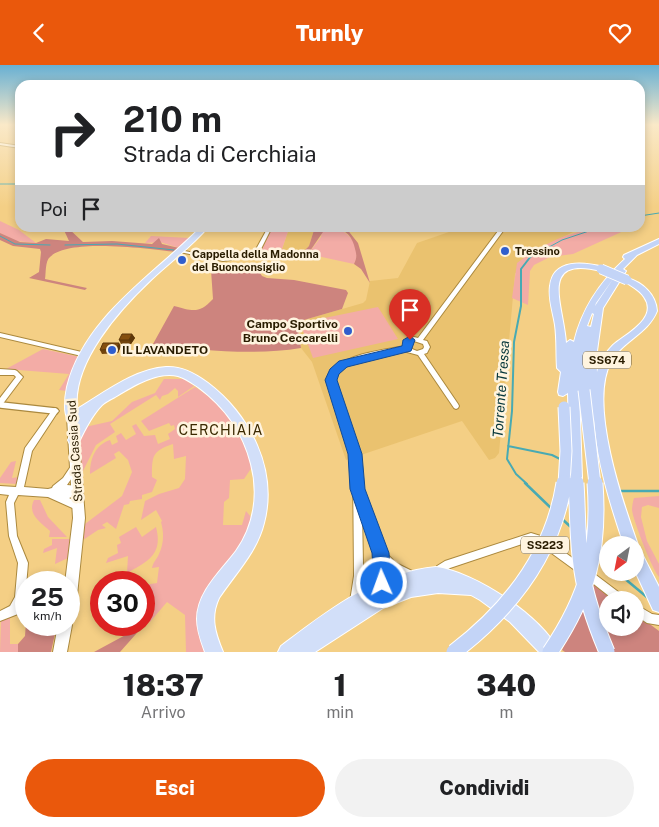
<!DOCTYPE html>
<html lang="it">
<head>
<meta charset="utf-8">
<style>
	:root { --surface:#fff; --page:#f2f2f2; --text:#202124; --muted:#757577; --accent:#ea580c }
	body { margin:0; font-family:"Public Sans",sans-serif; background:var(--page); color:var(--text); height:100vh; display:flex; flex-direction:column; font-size:19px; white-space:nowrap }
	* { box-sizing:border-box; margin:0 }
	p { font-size:16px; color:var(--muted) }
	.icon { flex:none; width:28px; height:28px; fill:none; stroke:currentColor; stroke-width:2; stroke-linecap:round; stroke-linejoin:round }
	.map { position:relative; height:587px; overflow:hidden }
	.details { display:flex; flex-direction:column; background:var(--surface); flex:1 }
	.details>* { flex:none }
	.hud { position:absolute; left:15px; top:15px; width:630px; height:152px; border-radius:15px; box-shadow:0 2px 8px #0003; background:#fff; color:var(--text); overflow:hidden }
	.needle { width:32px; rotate:212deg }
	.tools { position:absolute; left:599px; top:471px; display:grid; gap:10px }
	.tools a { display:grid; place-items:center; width:45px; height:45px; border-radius:50%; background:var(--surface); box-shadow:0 2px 8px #0003; font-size:25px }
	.speed { position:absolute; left:15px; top:506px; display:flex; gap:10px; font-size:25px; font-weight:700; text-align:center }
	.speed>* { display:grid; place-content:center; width:65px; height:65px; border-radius:50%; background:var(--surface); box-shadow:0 2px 8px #0003; line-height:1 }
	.speed small { font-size:12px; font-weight:400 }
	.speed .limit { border:8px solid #d22; background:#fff; color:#111 }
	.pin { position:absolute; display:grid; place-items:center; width:42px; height:42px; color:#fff; margin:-51px -21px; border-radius:50% 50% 50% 0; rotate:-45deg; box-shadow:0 0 5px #0007 }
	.pin .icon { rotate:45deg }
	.me { position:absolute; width:55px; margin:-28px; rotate:358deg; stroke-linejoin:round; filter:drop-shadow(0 0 4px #0008) }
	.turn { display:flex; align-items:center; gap:18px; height:105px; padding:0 25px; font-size:22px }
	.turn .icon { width:65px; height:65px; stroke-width:2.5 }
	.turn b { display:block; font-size:35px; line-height:42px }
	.then { display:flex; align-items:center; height:48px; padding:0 25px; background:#0003; gap:10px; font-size:19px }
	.eta { display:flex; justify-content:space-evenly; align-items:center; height:85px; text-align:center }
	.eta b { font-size:30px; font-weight:800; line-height:35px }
	.cta { display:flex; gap:10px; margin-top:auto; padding:10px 25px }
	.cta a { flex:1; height:58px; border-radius:30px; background:var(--accent); color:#fff; font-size:20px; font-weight:800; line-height:58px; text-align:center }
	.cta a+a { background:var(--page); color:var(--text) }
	header { display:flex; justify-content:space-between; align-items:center; height:65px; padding:0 25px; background:var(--accent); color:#fff; font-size:22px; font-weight:800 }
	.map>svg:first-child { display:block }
</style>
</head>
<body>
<header><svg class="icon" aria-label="back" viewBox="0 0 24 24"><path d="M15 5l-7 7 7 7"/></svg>Turnly<svg class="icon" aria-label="heart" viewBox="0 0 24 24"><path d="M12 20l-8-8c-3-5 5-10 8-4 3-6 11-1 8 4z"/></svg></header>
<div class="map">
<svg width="659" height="587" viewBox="0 0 659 587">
	<rect width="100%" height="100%" fill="#f4cf85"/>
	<path fill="#eac26f" d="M566,162L573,167L529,189L515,209L499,388L495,393L489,395L462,356L346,395L312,297L301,283L297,257L363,238L366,235L370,216L398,213L417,178L449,167L454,163Z
		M289,163L314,165L309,181L302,188L282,184Z"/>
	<path fill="#f3aca6" d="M0,156L19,165L36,178L16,176L0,168Z
		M270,163H300L289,164L282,184L290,187L261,186L270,167Z
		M334,163C350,166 363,184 354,199L308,189L321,172L322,166Z
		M616,163L628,164L573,189L550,192L534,200L530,206L528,240L512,233L517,198C548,175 578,162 616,163Z
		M151,171L190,173L179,183L160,177L145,178Z
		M378,242L398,274L313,293L300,258Z
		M43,284L80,292L67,326L59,325L69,309L6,304Z
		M164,314H184L194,321L178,332V326L175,323L168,329L162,331L160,335L156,330L110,359L115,367L96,380L82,408L79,375L85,362L112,356L132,337L155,328Z
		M195,322C225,340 242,369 252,402L244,414L230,415L229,433L224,437L223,460H242L246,446L251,452L245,474L215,513L207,587H186L185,550L167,537L150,557L144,550V520L157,518L159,502L152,503C153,497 157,494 159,489C164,478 164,468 161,457L162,456L156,445L141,455L145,436L159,429L179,423L185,414L186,391L174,394L173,379C152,386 152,391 152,412L157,415L152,427L142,430V434L130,436L129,439L124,440L116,464L107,457L102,460L106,463L98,465L83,475L85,459L122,431L132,407L128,395L119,386L114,389L116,393L90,409C90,394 95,380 110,375L112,380L118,377L116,371L121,368L126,375L136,369L132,361L136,359L144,371L155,370L158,379L170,374L168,369L175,364L174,360L171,361L169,358L149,366L141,356Z
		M16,396L12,413L19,412L17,419L0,418V413L11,397Z
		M659,431V443L648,440L642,442L641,452L647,476L659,499V512C652,504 633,455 632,445C632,441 633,436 634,433Z
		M34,435H40L48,452L67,472H49L50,466C40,457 27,449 34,435Z
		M136,462L142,472L156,462C163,489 149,496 127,508L128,491L106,498L108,493L118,488L117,480L121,478L119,472Z
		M52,474H71L68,493L55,499L57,483L43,488L44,484L52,480Z
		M10,552V579H18V587H0L1,555Z"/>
	<path fill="#cd847e" d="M63,163H68L83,177L112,176L152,179L159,173L162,179L179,183L175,187C149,184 69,173 50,192C45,196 46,208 45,214L87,223L85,225L29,213L39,207L41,187L40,184L13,181L0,175V168L20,177L36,178L46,174L69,176Z
		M297,163H346L358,178L370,218L361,204L354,199C358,191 356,188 354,180C350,166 339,162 325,164L308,189L302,188L309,181L314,165Z
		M256,202L262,211L267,213L294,215L346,225L348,228L342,244L297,257L301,283C251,291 202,285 153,279L174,241C193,246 199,249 213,234L211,205H255Z
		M593,517L617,535H608V562H635V548L659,566V587H612L590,528Z
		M584,537L601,587H565L562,585Z
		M26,557V560H57L51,587H18V579L25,571Z
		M144,560L120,587H94Z"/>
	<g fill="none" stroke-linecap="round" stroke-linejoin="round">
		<path stroke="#48aab3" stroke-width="1" d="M0,119H20
			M640,151L659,148
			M443,162L449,165
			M0,171L15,179L50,180
			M65,180L117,179L174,185
			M529,193L562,175L601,162"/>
		<path stroke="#48aab3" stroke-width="2" d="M508,381L552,390L562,395
			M527,419L516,409L507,394L512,346L514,277L521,241V204L531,191"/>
		<path stroke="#48aab3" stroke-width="2.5" d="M525,418L552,444
			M619,426H659
			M562,454L572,463
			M598,489L608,498
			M618,508L648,533"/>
		<defs>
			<path id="pedestrian" d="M1,340L55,346"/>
			<path id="minor" d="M0,78L20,81V83L0,80Z
				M263,162H268L270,166L259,188L238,189L231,195L223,196L180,187L178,186L180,185L223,194L228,193L237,187L255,186L266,166Z
				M501,162H506L423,275L427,276L430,282L427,288L424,289L458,339L459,341L458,343L456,344L454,343L418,290L407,287L406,285C384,290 347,292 335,313L361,400L362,425L377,462L385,487L396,498L414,507L416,510L414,513L411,515L390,504L388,502V513L383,526L378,529L364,520L363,518L358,539L355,541L352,539L350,536L354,511L353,400L329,313C331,309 333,306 335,303C351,288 384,285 405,281L404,278L405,276L414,272L418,273ZM414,276L423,279L424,282L423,284L417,286L412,284L410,279ZM362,446C371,467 383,495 377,518L370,514L363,500Z
				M0,268L86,288L89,290L86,292L0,272Z
				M0,304L15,305L17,306L23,312L2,340L0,341V333L16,312L14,310H0Z
				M55,343L57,344L59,346L57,348L32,386L24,422L48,424L52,423L53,421L63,413L71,401L74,400L77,401L78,404L67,420L78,421L81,422L82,426L81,429L69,433L82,439L83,442L82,445L79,446L48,432L18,430L14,438L17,471L28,498L25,533L18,549L0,556V546L10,541L15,532L18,498L9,471L6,437L9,430L0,429V421L16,422L25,383L53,344Z
				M531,468L544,472L582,500L584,503L582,506L579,508L576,506L539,479L531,476L450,503L443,507L441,512L438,514L435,512L433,509L437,501L445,496Z
				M589,505L592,507L625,532L627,535H614L586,513L584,510L586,507Z
				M635,539L652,549L659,550V560L647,558L635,550Z"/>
			<path id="secondary" d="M72,348L76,349L77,352L85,453L76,540L74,545L69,547V518H65L73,453L67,352L68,349Z
				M69,554L72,560L67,587H53L58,560H69Z"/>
			<path id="primary" d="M201,162H208C191,182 170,197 152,214C120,244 72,297 77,344C104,328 134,304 166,302C182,301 196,309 208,318C250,350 278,405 264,458C257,487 235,509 219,533C210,552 215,568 223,587H205C201,576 197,566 197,554C197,527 221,506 236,486C254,461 259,429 251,399C243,367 225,342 198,322C192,318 185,313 178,311C157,306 133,321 115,332C111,334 105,337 102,340C92,350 84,366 78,379L74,380L70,379L68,375L80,353L72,357L68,355C63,346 65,332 67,322C84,252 154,210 201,162Z
				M436,502C473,506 544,552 559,587H539L510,557L480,535L471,530L438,528L411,532L383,543L315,587H278L281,581C327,546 377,507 436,502Z"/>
			<path id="trunk" d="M659,174V179L637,190L623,204L626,206L603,243L596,293L597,307C600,297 605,288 613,280C626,269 659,253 644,232C639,224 630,221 623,215L627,213C642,217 656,229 657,246C648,269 622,276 611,297C588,338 623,438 638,480L637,483L640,485L659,522V547L653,545L635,506V480H624C610,439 597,397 594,354L589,352L587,349V328H580L579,325L582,412L581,416L576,418L571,416L570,412L568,328L563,331L559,330L558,327L561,307L557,303C556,289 557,274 555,260C553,247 548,234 550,221C553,193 584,197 604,202L605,204L601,206C537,190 564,241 566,278L570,275L574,277C582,243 600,217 625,194L623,192L624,190ZM613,214L595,241L596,238ZM592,248L594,249L591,262L587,261Z"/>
		</defs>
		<use href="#pedestrian" stroke="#ab893e" stroke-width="8"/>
		<use href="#minor" stroke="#ab893e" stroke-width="2"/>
		<use href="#secondary" stroke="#ab893e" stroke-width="2"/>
		<use href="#primary" stroke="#fff" stroke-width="2"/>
		<use href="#trunk" stroke="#fff" stroke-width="2"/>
		<use href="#pedestrian" stroke="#fff" stroke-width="5.5"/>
		<use href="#minor" fill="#fff" fill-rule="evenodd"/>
		<use href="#secondary" fill="#fff" fill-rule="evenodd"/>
		<use href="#primary" fill="#d2dff9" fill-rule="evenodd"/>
		<use href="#trunk" fill="#c3d4f7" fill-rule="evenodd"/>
		<defs>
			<path id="trunk-bridge-far2" d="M601,204L627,215"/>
			<path id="trunk-bridge-far1" d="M584,325L595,419
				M576,412V419
				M564,419L566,386L564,342"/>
			<path id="trunk-bridge" d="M576,418C578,448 577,477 582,506C586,534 596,561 607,587
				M454,587C509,545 553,489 564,418
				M550,587C588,531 600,486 595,418"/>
		</defs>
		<use href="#trunk-bridge-far2" stroke="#fff" stroke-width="11" stroke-linecap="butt"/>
		<use href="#trunk-bridge-far1" stroke="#fff" stroke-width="13" stroke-linecap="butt"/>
		<use href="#trunk-bridge" stroke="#fff" stroke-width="17" stroke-linecap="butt"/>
		<use href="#trunk-bridge-far2" stroke="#c3d4f7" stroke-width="9"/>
		<use href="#trunk-bridge-far1" stroke="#c3d4f7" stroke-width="11"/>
		<use href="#trunk-bridge" stroke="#c3d4f7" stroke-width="15"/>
	</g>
	<path fill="#72440d" d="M132,269L135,273L131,279H121L119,275Z
		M121,281L118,288L102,289L100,285Z"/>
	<path fill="#5d370a" d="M132,269L135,273L131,279L129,275Z
		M119,278L121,281L118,288L116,284Z"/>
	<path fill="#854f0f" stroke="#5d370a" d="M122,269H132L129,275H119Z
		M103,278H119L116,284L100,285Z"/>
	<linearGradient id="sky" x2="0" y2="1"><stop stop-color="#68b0d3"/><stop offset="0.42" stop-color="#fae9c8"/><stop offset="1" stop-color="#fae9c8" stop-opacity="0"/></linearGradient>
	<rect width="659" height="142" fill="url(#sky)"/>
	<path fill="#1a73e8" stroke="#114b97" d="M410,271L415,275L411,286L347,302L339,309L337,315L362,389L365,424L389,488L391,518L389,524L382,527L376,524L374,518L372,488L350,424L348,389L325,315L330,304L339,296L402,281L403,275Z"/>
	<g fill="#305ecd" stroke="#fff4df" stroke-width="2">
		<circle cx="505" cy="186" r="5"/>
		<circle cx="182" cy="195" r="5"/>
		<circle cx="348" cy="266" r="5"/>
		<circle cx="112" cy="285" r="5"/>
	</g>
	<g text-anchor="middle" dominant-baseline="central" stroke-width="5" stroke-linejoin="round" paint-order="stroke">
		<g font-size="11" font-weight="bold" fill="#291c00" stroke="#fff4df" text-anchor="start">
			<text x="515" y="186">Tressino</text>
			<text x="192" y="189">Cappella della Madonna<tspan x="192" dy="13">del Buonconsiglio</tspan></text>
		</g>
		<g fill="#fff4df" stroke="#695d43" stroke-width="1">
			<rect x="583" y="286.5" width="48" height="17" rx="4"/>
			<rect x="521" y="471.5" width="48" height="17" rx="4"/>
		</g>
		<g font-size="11" font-weight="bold" fill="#291c00">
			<text x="607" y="295">SS674</text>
			<text x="545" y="480">SS223</text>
		</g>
		<g font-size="12" font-weight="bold" fill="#291c00" stroke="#fff4df" text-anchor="end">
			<text x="338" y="259">Campo Sportivo<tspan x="338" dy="14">Bruno Ceccarelli</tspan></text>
			<text x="122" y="285" text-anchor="start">IL LAVANDETO</text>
		</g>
		<g font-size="12" fill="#291c00" stroke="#fff4df">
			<text transform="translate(75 386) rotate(-94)">Strada Cassia Sud</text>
		</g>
		<g font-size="14" font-style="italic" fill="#08383c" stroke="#fff4df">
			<text transform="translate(501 324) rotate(-86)">Torrente Tressa</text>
		</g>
		<g font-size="14" letter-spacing="1" fill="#3b2900" stroke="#fff4df">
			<text x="221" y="365">CERCHIAIA</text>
		</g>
	</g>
</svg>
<div class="tools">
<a><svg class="needle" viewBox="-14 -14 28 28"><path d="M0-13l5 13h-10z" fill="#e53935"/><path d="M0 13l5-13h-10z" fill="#757577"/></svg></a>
<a><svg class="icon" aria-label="sound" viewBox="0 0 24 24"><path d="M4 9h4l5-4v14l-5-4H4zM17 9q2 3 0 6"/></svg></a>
</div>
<div class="speed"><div>25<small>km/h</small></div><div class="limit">30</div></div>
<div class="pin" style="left:410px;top:275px;background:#d93025"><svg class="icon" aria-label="arrive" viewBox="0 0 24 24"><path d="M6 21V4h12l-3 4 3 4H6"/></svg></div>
<svg class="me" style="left:382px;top:518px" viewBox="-20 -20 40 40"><circle r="17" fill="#1a73e8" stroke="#fff" stroke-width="3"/><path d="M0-11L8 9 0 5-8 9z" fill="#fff"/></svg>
<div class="hud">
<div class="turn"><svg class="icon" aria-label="right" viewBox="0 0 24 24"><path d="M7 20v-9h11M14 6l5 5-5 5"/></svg><div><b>210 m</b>Strada di Cerchiaia</div></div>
<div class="then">Poi<svg class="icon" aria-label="arrive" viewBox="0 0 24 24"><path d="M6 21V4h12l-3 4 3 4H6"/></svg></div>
</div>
</div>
<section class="details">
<div class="eta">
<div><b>18:37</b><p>Arrivo</p></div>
<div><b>1</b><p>min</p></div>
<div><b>340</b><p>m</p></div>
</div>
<div class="cta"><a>Esci</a><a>Condividi</a></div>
</section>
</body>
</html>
